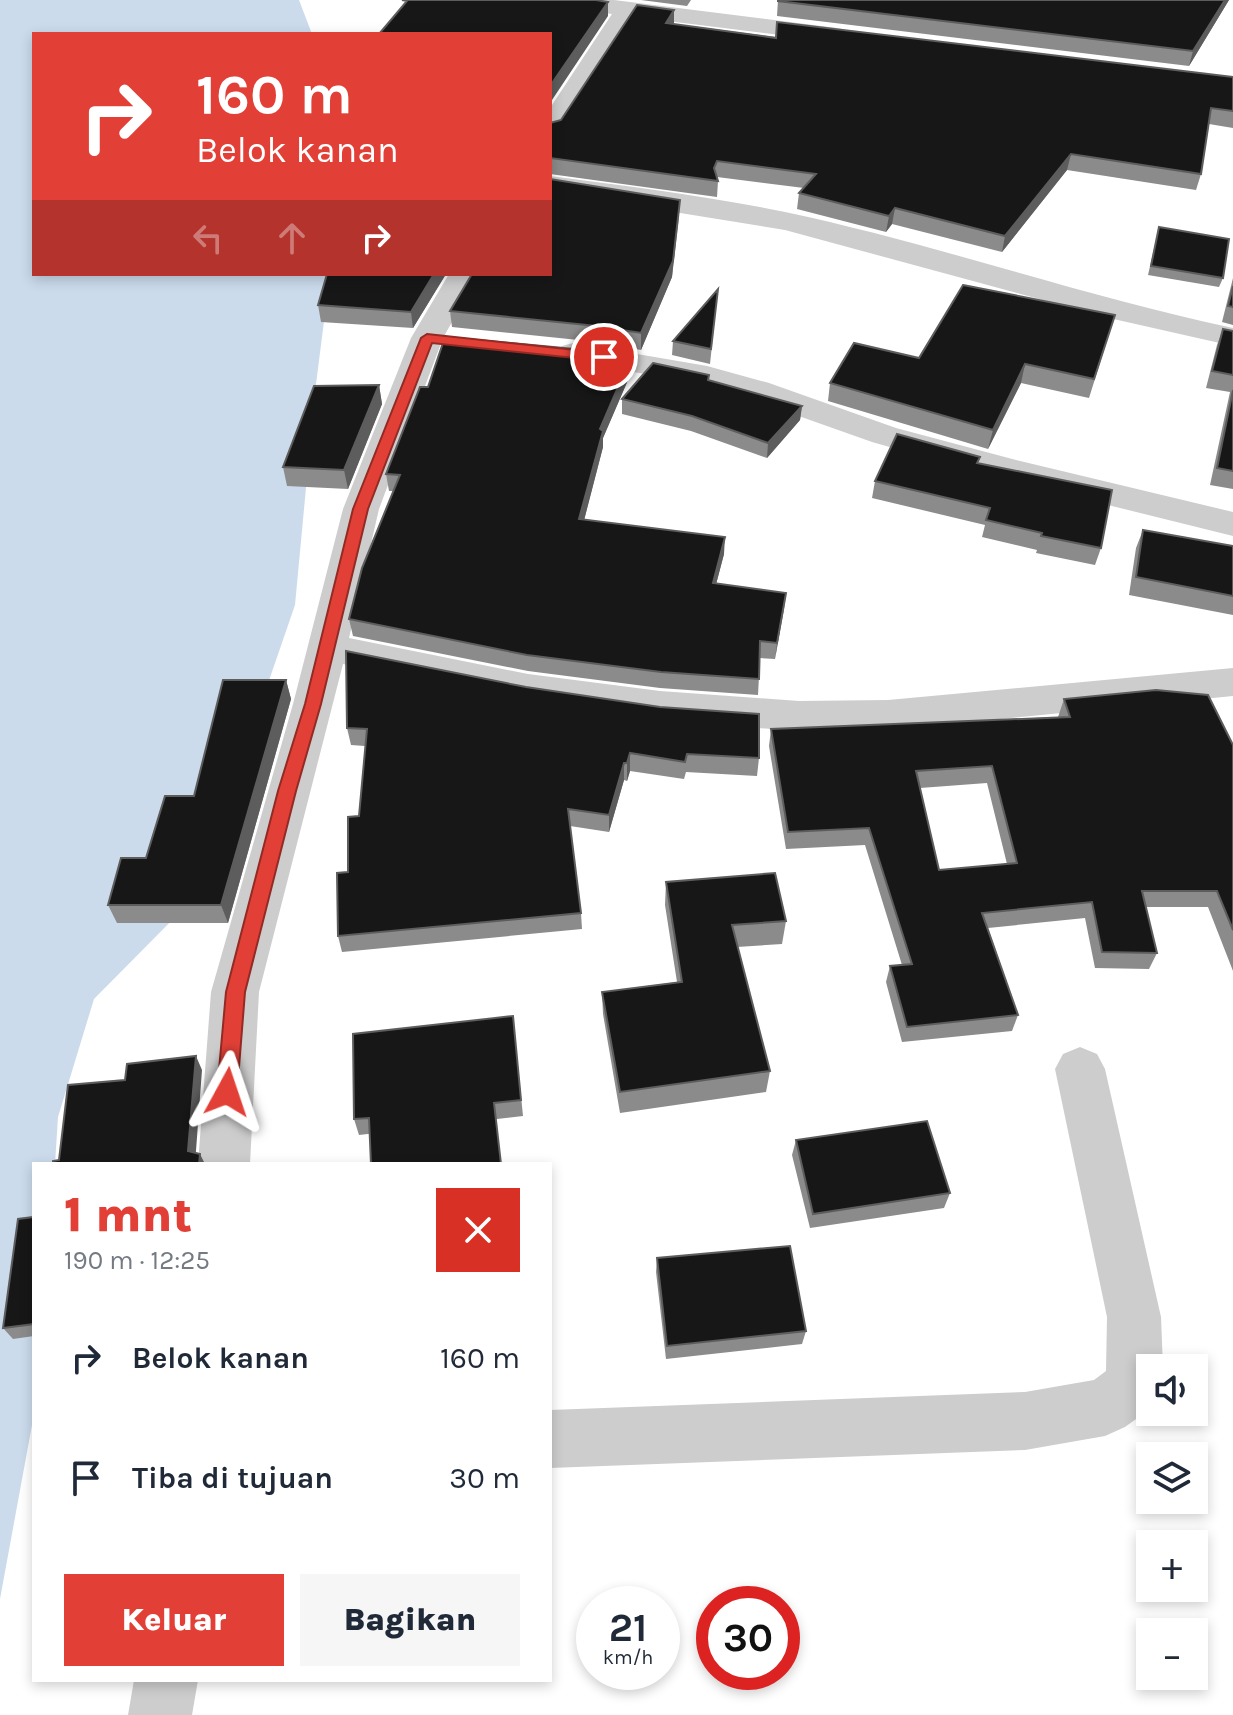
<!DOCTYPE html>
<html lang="id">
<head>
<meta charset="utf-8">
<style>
	:root { --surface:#fff; --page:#f6f6f7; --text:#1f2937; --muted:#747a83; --accent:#e24037 }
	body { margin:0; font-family:Karla,sans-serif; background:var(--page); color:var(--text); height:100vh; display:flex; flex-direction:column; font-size:30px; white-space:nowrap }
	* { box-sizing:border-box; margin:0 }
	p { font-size:26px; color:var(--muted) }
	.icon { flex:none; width:44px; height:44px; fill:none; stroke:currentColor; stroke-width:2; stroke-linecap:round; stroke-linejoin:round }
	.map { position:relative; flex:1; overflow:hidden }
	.drawer { position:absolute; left:32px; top:1162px; width:520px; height:520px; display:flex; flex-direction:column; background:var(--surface); border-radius:0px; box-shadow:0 4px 12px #0003 }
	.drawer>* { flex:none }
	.guide { position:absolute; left:32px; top:32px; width:520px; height:244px; border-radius:0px; box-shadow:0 4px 12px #0003; background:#e24037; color:#fff; overflow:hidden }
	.tools { position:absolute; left:1136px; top:1354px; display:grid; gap:16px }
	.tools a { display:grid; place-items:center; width:72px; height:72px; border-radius:0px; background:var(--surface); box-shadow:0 4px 12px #0003; font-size:40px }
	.speed { position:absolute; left:576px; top:1586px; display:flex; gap:16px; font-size:40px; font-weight:700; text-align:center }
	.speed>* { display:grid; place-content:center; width:104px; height:104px; border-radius:50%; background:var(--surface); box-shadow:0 4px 12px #0003; line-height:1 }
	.speed small { font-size:20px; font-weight:400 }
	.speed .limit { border:12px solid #d22; background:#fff; color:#111 }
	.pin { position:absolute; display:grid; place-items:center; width:68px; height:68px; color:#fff; margin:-34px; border:4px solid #fff; border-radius:50%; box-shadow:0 2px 8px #0007 }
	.me { position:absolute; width:88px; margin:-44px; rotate:5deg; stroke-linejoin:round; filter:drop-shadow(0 0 6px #0008) }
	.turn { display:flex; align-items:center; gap:28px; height:168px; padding:0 32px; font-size:36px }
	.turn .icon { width:104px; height:104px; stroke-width:2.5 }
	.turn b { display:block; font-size:56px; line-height:68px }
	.lanes { display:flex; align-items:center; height:76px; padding:0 32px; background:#0003; justify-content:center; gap:40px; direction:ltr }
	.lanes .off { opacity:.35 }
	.round { display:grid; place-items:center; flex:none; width:84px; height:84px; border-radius:0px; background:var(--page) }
	.overview { display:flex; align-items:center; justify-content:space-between; height:136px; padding:0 32px }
	h1 { font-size:48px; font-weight:800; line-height:60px; color:var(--accent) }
	.action { display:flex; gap:16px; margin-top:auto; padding:16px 32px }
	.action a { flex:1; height:92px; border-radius:0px; background:var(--accent); color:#fff; font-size:32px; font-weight:800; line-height:92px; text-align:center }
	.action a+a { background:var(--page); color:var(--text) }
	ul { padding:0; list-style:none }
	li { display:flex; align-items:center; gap:24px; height:120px; padding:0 32px }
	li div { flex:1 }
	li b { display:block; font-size:30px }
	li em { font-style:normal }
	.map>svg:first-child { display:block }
</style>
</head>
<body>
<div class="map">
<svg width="1233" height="1715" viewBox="0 0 1233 1715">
	<rect width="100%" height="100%" fill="#fff"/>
	<path fill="#cbdbec" d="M0,0H299L312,34H34V274H330L315,392L295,605L194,898L94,999L58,1117L55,1164H34V1414L0,1599Z"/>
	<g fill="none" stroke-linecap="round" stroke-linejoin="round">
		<path fill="#cdcdcd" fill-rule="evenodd" d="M545,0H614L837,28L846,30L849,35L846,40L837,42L635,17L559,134L550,136V108L612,14L557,7L549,5Z
			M550,176C628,186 707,196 785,212C936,244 1082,296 1233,328V346L1109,318L785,230L550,192Z
			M449,274H479L443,338L379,509L349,638L528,674L660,691L799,701L888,700L1233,668V696L888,730L799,731L660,721L528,702L343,664L259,992L250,1164H198L211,992L293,704L343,509L411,338Z
			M573,343L707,366L769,383L896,428L1016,460L1233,512V536L999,478L872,442L745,397L693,382L562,360L557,353L562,346Z
			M1080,1047L1097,1054L1105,1069L1161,1317L1163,1368H1150V1409L1125,1427L1105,1436L1025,1450L550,1468V1410L1025,1392L1094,1380L1106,1371L1107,1317L1055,1069L1063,1054Z
			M134,1680H198L192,1715H128Z"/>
	</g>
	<path fill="#8b8b8b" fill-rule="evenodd" d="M641,0H691L687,6Z
		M778,0H1229L1189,66L777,16Z
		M674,10V24L776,37L1233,77V128L1209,124L1201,174L1196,190L1067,170L1002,252L892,224L886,232L797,209L799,193L804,188L717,177L718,181L717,197L550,174V123L561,120Z
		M679,216L672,277L641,350L598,342L452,327L450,311Z
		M1159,227L1223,278L1219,287L1148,275Z
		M446,274L413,328L321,322L318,305Z
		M1233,278V325L1222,322Z
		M718,289L710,364L672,355L673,341Z
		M1115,315L1089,398L1021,383L988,449L828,401L830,383L919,358Z
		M1223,329L1233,331V489L1210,485L1230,392L1206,388L1217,345Z
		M631,357V373L603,438V447L584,520L724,554L716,584L786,593L775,659L760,658L758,695L660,688L528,671L353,636L349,619L393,491H389L386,474L428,387Z
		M708,380L802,406L800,420L767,458L691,431L622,414V399Z
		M379,385L382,404L348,489L287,486L283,467Z
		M979,464L1101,548L1095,565L1036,553L1037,550L982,537L985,525L872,498L875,481Z
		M1143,530L1233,546V615L1129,595L1136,548Z
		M286,680L291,699L228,923H117L108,905Z
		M1064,699L1233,745V971L1208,907H1146L1157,953L1149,969L1095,968L1085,918L988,928L1018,1015L1012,1031L902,1042L886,982L890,966L902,965L865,845L786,849L769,746L771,729L1058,717ZM987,783L1007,864L939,870L920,788Z
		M347,728L759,758L757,776L686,772L684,779L630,771L627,781L624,780L609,832L570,826L581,913L582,929L342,952L338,936L359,816L365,746L351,745Z
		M666,882L786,921L782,944L737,947L770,1071L766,1092L620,1113L603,1014L602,992L677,982L665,905Z
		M513,1016L523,1116L359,1135L354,1119Z
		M796,1140L950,1193L944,1208L810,1228L792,1155Z
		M34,1217V1336L13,1339L3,1328Z
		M657,1258L806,1331L802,1344L666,1359L656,1272Z"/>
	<path fill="#5d5d5d" d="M1225,0H1229L1189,66L1193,51Z
		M608,2V16L550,103V86Z
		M674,10V25L666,23Z
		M1071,154L1067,170L1002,252L1005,236Z
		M680,200L672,277L641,350V333Z
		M895,208L892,224L886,232L889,216Z
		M434,274H446L413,328L411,312Z
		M631,357V373L603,438V447L580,536L579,519L600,429Z
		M1025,364L1021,383L988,449L993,430Z
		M379,385L382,404L348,489L344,470Z
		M802,406L800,420L767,458L768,443Z
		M725,537L724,554L712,600L713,583Z
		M786,593L784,609L775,659L777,643Z
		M286,680L291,699L228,923L221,905Z
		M630,753V771L627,781V763Z
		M624,763V780L609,832V815Z
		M196,1056L202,1070L195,1164L188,1151Z
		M200,1154L205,1164H199Z"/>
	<path fill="#171717" stroke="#5d5d5d" stroke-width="2" fill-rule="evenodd" d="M402,0H596L608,2L550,86V34H379L407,1Z
		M778,0H1225L1193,51L778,1Z
		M637,5L674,10L666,23L776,38L777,22L1233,77V111L1211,108L1201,174L1071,154L1005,236L895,208L889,216L799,193L816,174L717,161L714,168L718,181L550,158V123L561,120Z
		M550,179L680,200L673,261L641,333L597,326L450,311L472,274H550Z
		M1159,227L1229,239L1223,278L1151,266Z
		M327,274H434L411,312L318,305Z
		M963,285L1115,315L1094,379L1025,364L993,430L830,383L854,343L919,358Z
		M1233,286V307L1228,306Z
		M718,289L711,349L673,341Z
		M1223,329L1233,331V375L1212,371Z
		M445,337L596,351L631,357L600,429L603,431L579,519L725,537L713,583L786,593L777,643L760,641L759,679L661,672L527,655L349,619L362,568L400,475L386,474L420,387H428Z
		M653,363L709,375L708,380L802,406L768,443L692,416L622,399Z
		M379,385L344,470L283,467L314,386Z
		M1233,390V471L1217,468Z
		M897,434L980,457L977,463L1112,490L1101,548L1041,536L1042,533L986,520L990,508L875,481Z
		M1143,530L1233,546V596L1136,577Z
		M346,651L526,687L660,707L759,714V758L687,754L685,762L630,753L627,763H624L609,815L568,809L581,913L338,936L337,873L348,872V817L359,816L367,729L347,728Z
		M223,680H286L221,905H108L121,858H146L165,796H194Z
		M1156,690L1208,695L1233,745V930L1217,891H1142L1157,953L1102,952L1092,902L982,913L1018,1015L907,1027L890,966L912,964L869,828L788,832L771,729L1070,717L1064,699ZM992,766L1017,863L939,870L916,771Z
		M775,873L786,921L732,925L770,1071L620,1092L602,992L682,982L666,882Z
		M513,1016L521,1100L494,1103L501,1164H371L369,1118L354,1119L353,1034Z
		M196,1056L188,1151L200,1154L199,1164H53V1161L59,1160L68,1085L125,1080L127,1064Z
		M927,1121L950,1193L813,1214L796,1140Z
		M34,1217V1324L3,1328L18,1219Z
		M790,1246L806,1331L667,1346L657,1258Z"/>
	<path fill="#e24037" stroke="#932a24" stroke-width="2" d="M427,334L604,353L611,357L604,361L432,343L368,509L321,704L296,791L245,992L237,1092L234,1099L227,1102L220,1099L217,1092L226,992L278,791L305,704L353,509L421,338Z"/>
</svg>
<div class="tools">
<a><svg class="icon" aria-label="sound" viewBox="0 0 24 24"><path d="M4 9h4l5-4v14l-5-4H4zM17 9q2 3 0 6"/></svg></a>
<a><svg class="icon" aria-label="layers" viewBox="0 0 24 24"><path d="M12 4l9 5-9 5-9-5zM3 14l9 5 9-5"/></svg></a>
<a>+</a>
<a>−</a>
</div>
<div class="speed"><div>21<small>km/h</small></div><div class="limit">30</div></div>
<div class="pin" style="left:604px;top:357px;background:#d93025"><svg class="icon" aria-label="arrive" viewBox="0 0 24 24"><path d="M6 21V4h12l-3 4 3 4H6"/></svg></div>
<svg class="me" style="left:227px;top:1092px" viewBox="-20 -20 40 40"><path d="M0-17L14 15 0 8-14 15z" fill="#e24037" stroke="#fff" stroke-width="4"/></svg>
<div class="guide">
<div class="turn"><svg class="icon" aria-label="right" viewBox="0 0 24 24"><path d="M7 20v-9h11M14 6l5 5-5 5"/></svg><div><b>160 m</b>Belok kanan</div></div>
<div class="lanes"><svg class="icon off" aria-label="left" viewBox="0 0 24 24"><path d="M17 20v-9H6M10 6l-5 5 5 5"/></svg><svg class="icon off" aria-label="ahead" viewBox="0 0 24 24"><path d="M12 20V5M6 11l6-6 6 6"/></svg><svg class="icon" aria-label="right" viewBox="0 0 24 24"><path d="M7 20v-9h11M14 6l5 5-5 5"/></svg></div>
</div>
<section class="drawer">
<div class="overview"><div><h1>1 mnt</h1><p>190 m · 12:25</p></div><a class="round" style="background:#d93025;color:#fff"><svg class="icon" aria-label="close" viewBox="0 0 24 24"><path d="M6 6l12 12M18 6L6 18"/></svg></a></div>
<ul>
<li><svg class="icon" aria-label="right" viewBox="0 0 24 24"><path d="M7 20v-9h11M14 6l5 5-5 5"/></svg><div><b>Belok kanan</b></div><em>160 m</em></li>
<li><svg class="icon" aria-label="arrive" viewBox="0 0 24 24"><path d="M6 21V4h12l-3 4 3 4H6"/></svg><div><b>Tiba di tujuan</b></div><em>30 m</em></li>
</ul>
<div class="action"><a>Keluar</a><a>Bagikan</a></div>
</section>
</div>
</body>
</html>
